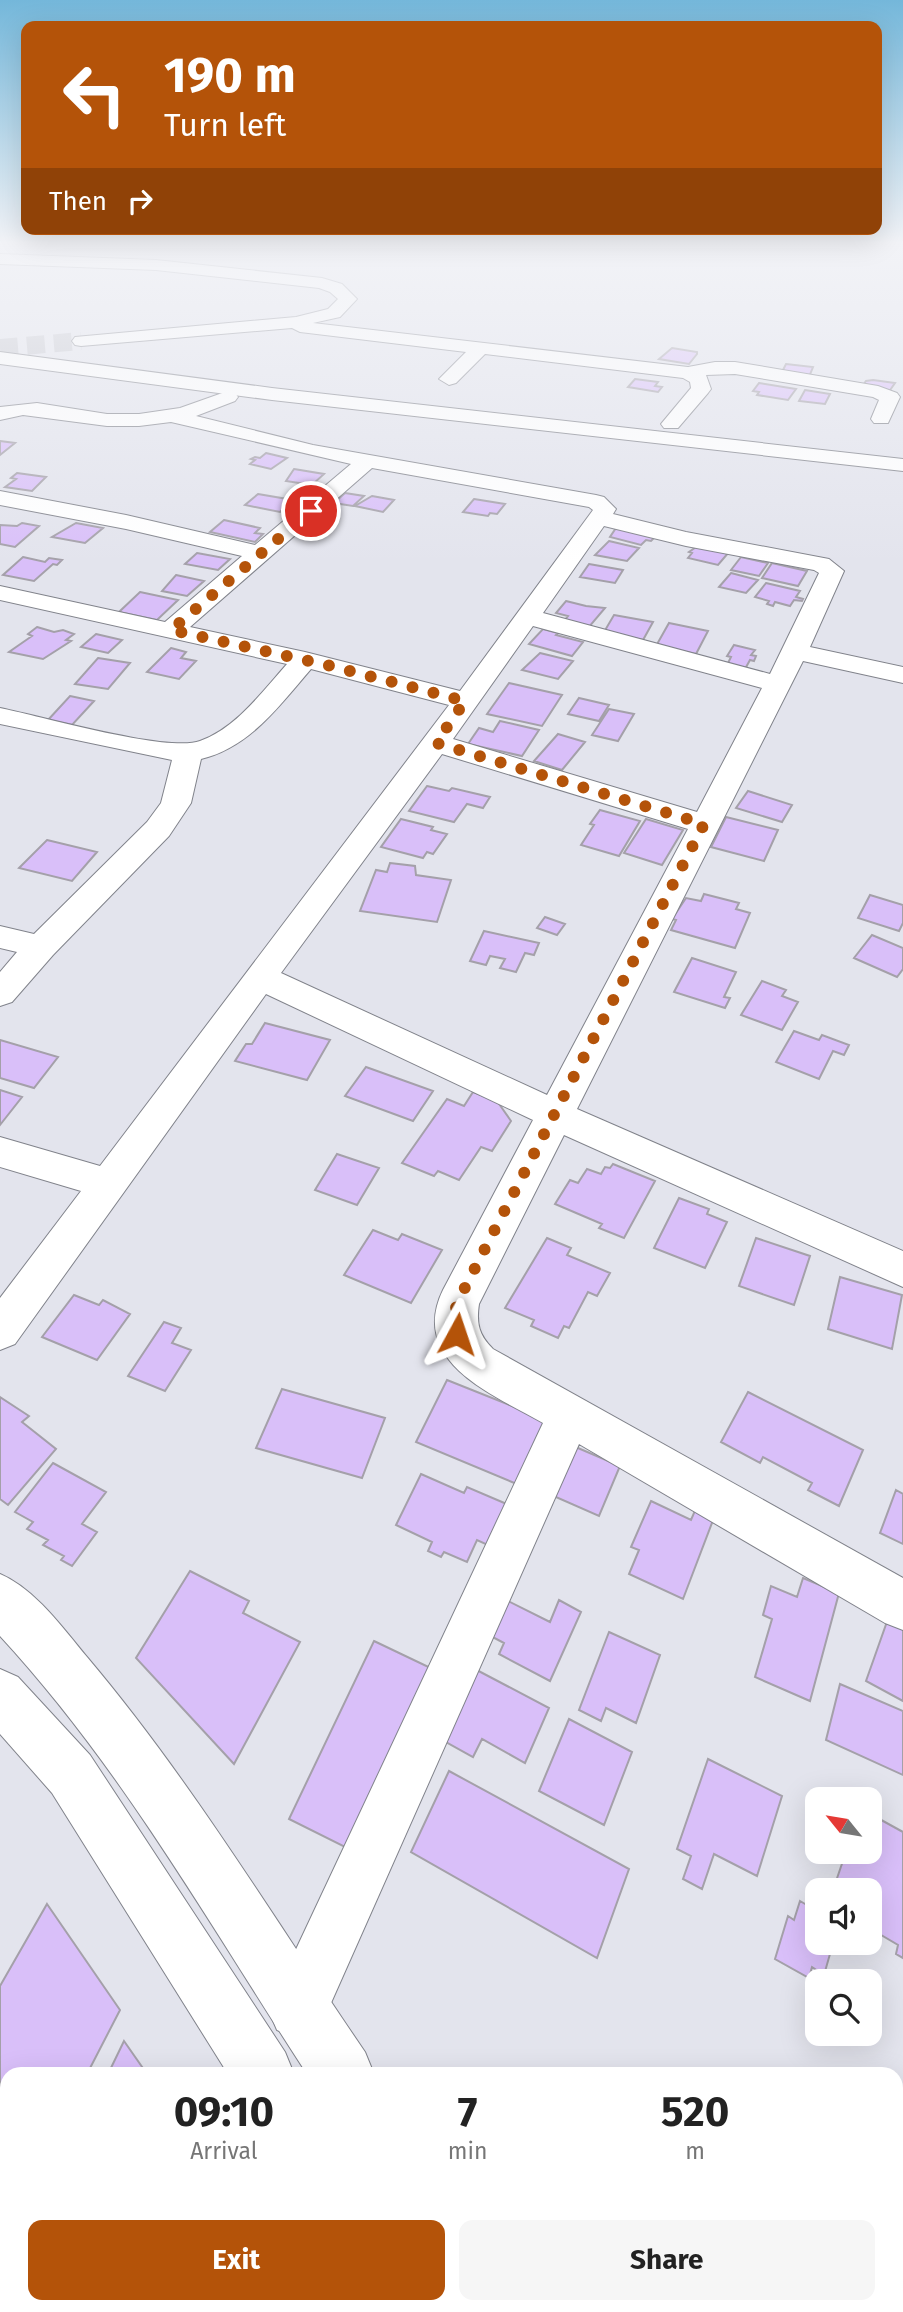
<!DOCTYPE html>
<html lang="en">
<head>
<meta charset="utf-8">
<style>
	:root { --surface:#fff; --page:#f6f6f6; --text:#222; --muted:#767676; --accent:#b45309 }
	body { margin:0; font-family:"Fira Sans",sans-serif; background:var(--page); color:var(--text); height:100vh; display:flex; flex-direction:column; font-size:26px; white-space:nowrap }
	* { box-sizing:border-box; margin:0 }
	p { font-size:23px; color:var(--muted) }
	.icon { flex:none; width:38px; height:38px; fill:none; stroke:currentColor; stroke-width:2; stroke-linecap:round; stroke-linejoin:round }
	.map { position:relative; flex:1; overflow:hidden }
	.panel { position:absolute; left:0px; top:2067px; width:903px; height:247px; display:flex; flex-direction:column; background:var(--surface); border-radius:21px 21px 0 0; box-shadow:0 7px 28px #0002 }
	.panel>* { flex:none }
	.banner { position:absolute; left:21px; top:21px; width:861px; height:214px; border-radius:14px; box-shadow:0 7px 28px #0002; background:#b45309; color:#fff; overflow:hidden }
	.needle { width:46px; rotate:300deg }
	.fabs { position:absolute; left:805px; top:1787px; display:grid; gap:14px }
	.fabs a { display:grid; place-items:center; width:77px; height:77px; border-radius:14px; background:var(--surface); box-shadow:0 7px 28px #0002; font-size:35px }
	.pin { position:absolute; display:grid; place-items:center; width:60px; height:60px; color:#fff; margin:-30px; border:4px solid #fff; border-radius:50%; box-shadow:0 2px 7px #0007 }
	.me { position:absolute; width:77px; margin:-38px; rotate:5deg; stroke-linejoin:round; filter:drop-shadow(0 0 5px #0008) }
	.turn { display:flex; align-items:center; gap:24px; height:147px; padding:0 28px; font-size:32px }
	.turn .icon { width:91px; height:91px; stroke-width:2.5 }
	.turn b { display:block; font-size:49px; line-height:60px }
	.then { display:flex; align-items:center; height:66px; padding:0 28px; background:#0003; gap:14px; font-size:26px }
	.eta { display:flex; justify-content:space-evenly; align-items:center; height:119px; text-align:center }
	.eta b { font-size:42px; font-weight:700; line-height:49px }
	.button { display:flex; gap:14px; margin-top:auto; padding:14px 28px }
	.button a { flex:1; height:80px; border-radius:14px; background:var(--accent); color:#fff; font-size:28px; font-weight:700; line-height:80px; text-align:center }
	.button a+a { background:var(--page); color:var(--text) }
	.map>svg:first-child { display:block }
</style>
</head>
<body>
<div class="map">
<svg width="903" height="2312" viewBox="0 0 903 2312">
	<rect width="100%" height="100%" fill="#e3e4ed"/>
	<path fill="#d9bff9" stroke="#a4a0a9" stroke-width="2" d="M672,348L697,352V354L689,364L659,359Z
		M786,364L813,367L809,377L781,374Z
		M635,379L658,382L655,386L662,387L658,392L628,387Z
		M873,380L895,383L888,393L861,388L866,381Z
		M759,383L796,389L788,400L757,395L759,392L753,391Z
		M805,390L830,394L825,404L799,401Z
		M0,441L15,443L0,455Z
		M266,453L287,458L271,469L250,464L255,460L251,459L255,457L260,458Z
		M294,469L324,474L312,485L286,481Z
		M17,473L46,477L32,491L5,487L16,479L11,478Z
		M345,493L364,496L353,506L334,503Z
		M258,494L293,500L280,512L245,505Z
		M372,496L394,500L383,512L355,506Z
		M474,499L505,504L497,514L490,513L488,516L463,512Z
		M224,520L260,528L255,533L263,534L255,542L210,532Z
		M22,523L39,526L15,547L0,544V525L17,526Z
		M76,523L103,528L85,543L52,537Z
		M618,525L657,535L651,541L646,540L641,545L610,537Z
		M609,541L639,548L627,561L595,555Z
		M699,545L729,552L718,565L688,558L692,553L689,552Z
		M197,553L230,559L218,570L185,564Z
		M23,557L45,562L49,558L62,560L57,565L53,564L34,581L3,575Z
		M741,557L768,563L759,576L731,570Z
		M772,563L807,571L798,586L762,578Z
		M589,564L623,570L615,583L580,577Z
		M731,573L758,580L746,593L719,587Z
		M176,575L204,581L187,596L162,591Z
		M766,583L800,591L796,597L803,599L802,601L794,600L790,606L775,602L773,606L767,604L769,601L755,597Z
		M140,592L178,600L157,620L119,612Z
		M566,601L586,606L605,608L589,627L564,621L568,616L556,613Z
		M614,615L653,622L643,640L604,632Z
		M669,623L708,631L696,654L656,646Z
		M37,627L54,632L63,630L74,634L66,640L71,641L43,659L9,652L32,636L28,634Z
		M543,629L558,633L556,635L583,642L572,656L529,644Z
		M96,634L122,640L108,653L81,647Z
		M734,645L755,650L751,655L756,656L754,661L750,660L745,669L727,665L731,657L727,656Z
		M171,648L186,652L181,658L196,661L179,679L147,672Z
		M540,653L573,661L558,679L522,670Z
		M98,658L130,663L108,689L75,684Z
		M509,683L562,695L542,726L487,714Z
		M70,696L94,701L72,725L48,720Z
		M579,698L609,705L599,721L568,714Z
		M609,709L634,714L618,741L592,735Z
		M500,721L539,730L522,756L468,744L479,728L493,732Z
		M558,734L585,742L562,770L534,761Z
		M427,786L449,791L452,788L490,797L483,808L467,804L454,822L409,811Z
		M748,791L792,805L782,822L736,808Z
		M600,810L640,821L619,856L581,845L594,825L590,824Z
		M726,817L778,830L764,861L711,847Z
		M401,819L433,827L431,830L447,834L433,854L427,852L423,858L381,847Z
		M646,819L683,830L662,865L624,853Z
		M47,840L97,852L72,881L19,868Z
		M390,863L415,866L416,875L451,880L437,922L360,911L376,870L387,872Z
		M704,894L739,903L736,909L750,913L735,948L671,930L676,920L672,919L686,898L701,901Z
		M870,895L903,905V923L899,931L858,918Z
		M545,917L565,924L557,935L537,928Z
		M484,931L539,943L534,955L525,953L516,972L500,968L505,959L490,956L486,965L470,961Z
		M872,935L903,948V969L897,977L854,958Z
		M692,958L736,972L724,997L730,998L725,1008L674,992Z
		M762,981L786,990L782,996L798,1002L782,1030L741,1015Z
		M265,1023L330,1040L307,1080L235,1061L246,1044H252Z
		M794,1031L819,1040L822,1035L849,1045L844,1055L833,1051L819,1079L776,1062Z
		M0,1040L58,1057L34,1088L0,1078Z
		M366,1067L433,1091L413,1121L345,1096Z
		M0,1090L22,1097L0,1125Z
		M473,1092L497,1101L511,1121L492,1151L481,1147L459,1180L438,1171L434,1176L402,1163L447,1099L464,1106Z
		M337,1154L379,1168L357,1205L315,1190Z
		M613,1164L655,1181L624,1238L599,1228L602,1224L555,1204L570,1180L578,1183L587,1169L601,1174L605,1167L610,1168Z
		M679,1198L709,1209L707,1214L727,1222L705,1268L654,1248Z
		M373,1230L398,1240L402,1234L442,1250L411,1303L344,1275Z
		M547,1238L571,1248L567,1255L610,1273L597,1296L588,1292L569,1328L564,1326L558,1338L531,1326L534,1320L505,1308Z
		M756,1238L810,1256L794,1305L739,1286Z
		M840,1277L902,1295L892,1349L828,1329Z
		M74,1295L99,1305L103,1300L130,1314L97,1360L42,1337Z
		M164,1322L181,1328L172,1343L191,1350L165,1391L128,1376Z
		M447,1380L552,1422L524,1487L416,1442Z
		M282,1389L385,1418L362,1478L256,1448Z
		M748,1392L863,1450L839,1506L808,1490L812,1483L763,1457L760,1463L721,1442Z
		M0,1397L29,1416L22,1422L56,1449L8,1505L0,1499Z
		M571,1445L620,1466L599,1516L549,1494Z
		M53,1463L106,1492L82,1524L97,1532L72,1566L61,1560L64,1556L43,1545L48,1540L27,1529L33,1522L15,1512Z
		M421,1474L464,1493L467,1487L509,1505L490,1546L477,1540L467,1562L444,1552L441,1557L428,1551L432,1542L396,1525Z
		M896,1490L903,1494V1544L880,1533Z
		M651,1501L691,1520L697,1506L715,1515L683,1599L629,1574L639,1550L631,1547Z
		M190,1571L249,1601L243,1613L300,1642L234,1764L136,1658Z
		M803,1578L839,1593L810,1701L755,1677L772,1619L763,1615L771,1586L797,1597Z
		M502,1598L550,1622L559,1600L581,1612L550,1681L499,1654L504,1643L485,1633Z
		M889,1616L903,1624V1701L866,1681Z
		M609,1632L660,1655L636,1723L606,1708L601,1721L579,1710Z
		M374,1641L439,1672L359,1854L289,1819Z
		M471,1667L549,1708L525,1763L482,1739L473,1757L437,1737Z
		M840,1684L903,1711V1775L826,1740Z
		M569,1719L632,1752L604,1825L539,1791Z
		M708,1759L782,1796L757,1876L714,1854L702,1889L683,1879L691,1856L677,1849Z
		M449,1771L629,1869L597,1958L411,1852Z
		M874,1816L903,1832V1958L896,1954L898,1945L871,1929L873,1921L870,1919V1890H833L846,1852H870V1829Z
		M800,1901L817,1911V1942L832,1947L824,1975L812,1967L809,1978L775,1959L788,1916L794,1920Z
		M47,1904L120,2010L87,2074H7V2175L0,2170V1986Z
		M124,2041L147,2074H108Z
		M796,2306H879L878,2312H797Z"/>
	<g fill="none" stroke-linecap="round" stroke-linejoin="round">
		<path stroke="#c4c5cd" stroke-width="18" stroke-dasharray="18 9" stroke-linecap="butt" d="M0,348L81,341"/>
		<defs>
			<path id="minor" d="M0,254L156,260L322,278L342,284L357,299L340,317L313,323L688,367L715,362H735L878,386L897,393L900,397L888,423H874L871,419L879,400L873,397L735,374L706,375L711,389L708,393L678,428H664L661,424L691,388L690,382L683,378L485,354L456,383L449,385L439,379L466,352L300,332L292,328L81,346L75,345L72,341L75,337L296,317L328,309L338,299L330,292L319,288L156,270L0,264Z
				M228,391L235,393L238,397L235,401L196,416L313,445L596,495L604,497L616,509L613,514L686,532L829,559L844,571L810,647L903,667V683L803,661L577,1109L903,1251V1287L564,1135L479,1304C476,1324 479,1335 493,1349L903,1578V1630L885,1623L579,1444L319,2030L298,2039L277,2030L268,2009L543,1423C494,1395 408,1362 443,1290L533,1120L266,994L15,1344L0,1350V1298L81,1191L0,1167V1137L100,1166L449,705L311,669C279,706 250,747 201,759L191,803L169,836L53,955L12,1002L0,1006V972L17,952L0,948V926L34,934L147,822L161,803L172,760L0,724V708C40,716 168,753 200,741C236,728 262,692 287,664L0,600V586L165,622L242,556L126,529L0,505V491L126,515L255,545L351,464L171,422L139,426H107L23,415L0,420V407L37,403L107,414H139L180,408ZM372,468L589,507L593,510L460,691L305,652L190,627ZM604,526L686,546L814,570L819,573L770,674L543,613ZM533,626L762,688L697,812L453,739ZM442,754L688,829L547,1095L281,973Z
				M903,2241V2312H863L864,2306H896V2244Z
				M181,2306H248L246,2312H178Z"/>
			<path id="major" d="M0,1574C35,1589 63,1628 87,1657C191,1780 274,1919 365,2052L374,2074H307C209,1924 122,1768 0,1636Z
				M0,1669L18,1677L90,1755L285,2052L294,2074H228L52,1793L0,1734Z
				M377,2306H444L447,2312H379Z
				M462,2306H529L532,2312H464Z"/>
			<path id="highway" d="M0,352L272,388L903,459V471L272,400L0,364Z"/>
		</defs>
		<use href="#minor" stroke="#81838b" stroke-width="2"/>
		<use href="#major" stroke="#81838b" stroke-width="2"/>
		<use href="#highway" stroke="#81838b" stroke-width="2"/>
		<use href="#minor" fill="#fff" fill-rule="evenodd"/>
		<use href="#major" fill="#fff" fill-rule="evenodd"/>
		<use href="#highway" fill="#fff" fill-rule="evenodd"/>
	</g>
	<linearGradient id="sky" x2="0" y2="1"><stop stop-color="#74b7da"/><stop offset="0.43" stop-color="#f2f3f7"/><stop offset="1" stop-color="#f2f3f7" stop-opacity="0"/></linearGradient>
	<rect width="903" height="564" fill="url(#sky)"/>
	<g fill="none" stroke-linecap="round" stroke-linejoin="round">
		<path stroke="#b45309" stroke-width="12" stroke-dasharray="0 21.6" d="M311,511L171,630L327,665L465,701L436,743L704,824L457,1303L454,1318L457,1334"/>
	</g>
</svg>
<div class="fabs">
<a><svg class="needle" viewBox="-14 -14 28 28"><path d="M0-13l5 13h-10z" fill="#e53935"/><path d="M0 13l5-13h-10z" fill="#767676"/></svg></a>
<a><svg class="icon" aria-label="sound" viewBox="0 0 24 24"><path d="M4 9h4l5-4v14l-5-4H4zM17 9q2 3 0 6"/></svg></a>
<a><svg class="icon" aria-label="search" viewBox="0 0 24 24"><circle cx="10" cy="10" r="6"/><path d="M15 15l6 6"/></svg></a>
</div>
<div class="pin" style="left:311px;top:511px;background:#d93025"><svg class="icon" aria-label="arrive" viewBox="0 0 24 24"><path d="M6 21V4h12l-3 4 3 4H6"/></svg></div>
<svg class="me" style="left:457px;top:1334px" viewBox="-20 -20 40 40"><path d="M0-17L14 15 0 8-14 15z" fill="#b45309" stroke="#fff" stroke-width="4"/></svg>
<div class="banner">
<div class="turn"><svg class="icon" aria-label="left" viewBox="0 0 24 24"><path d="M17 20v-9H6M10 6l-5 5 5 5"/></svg><div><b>190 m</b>Turn left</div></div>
<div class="then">Then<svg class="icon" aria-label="right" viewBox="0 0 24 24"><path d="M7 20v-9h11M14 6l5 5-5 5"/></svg></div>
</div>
<section class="panel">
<div class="eta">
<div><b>09:10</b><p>Arrival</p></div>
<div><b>7</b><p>min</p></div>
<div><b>520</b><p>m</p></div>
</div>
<div class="button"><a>Exit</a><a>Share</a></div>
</section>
</div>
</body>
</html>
